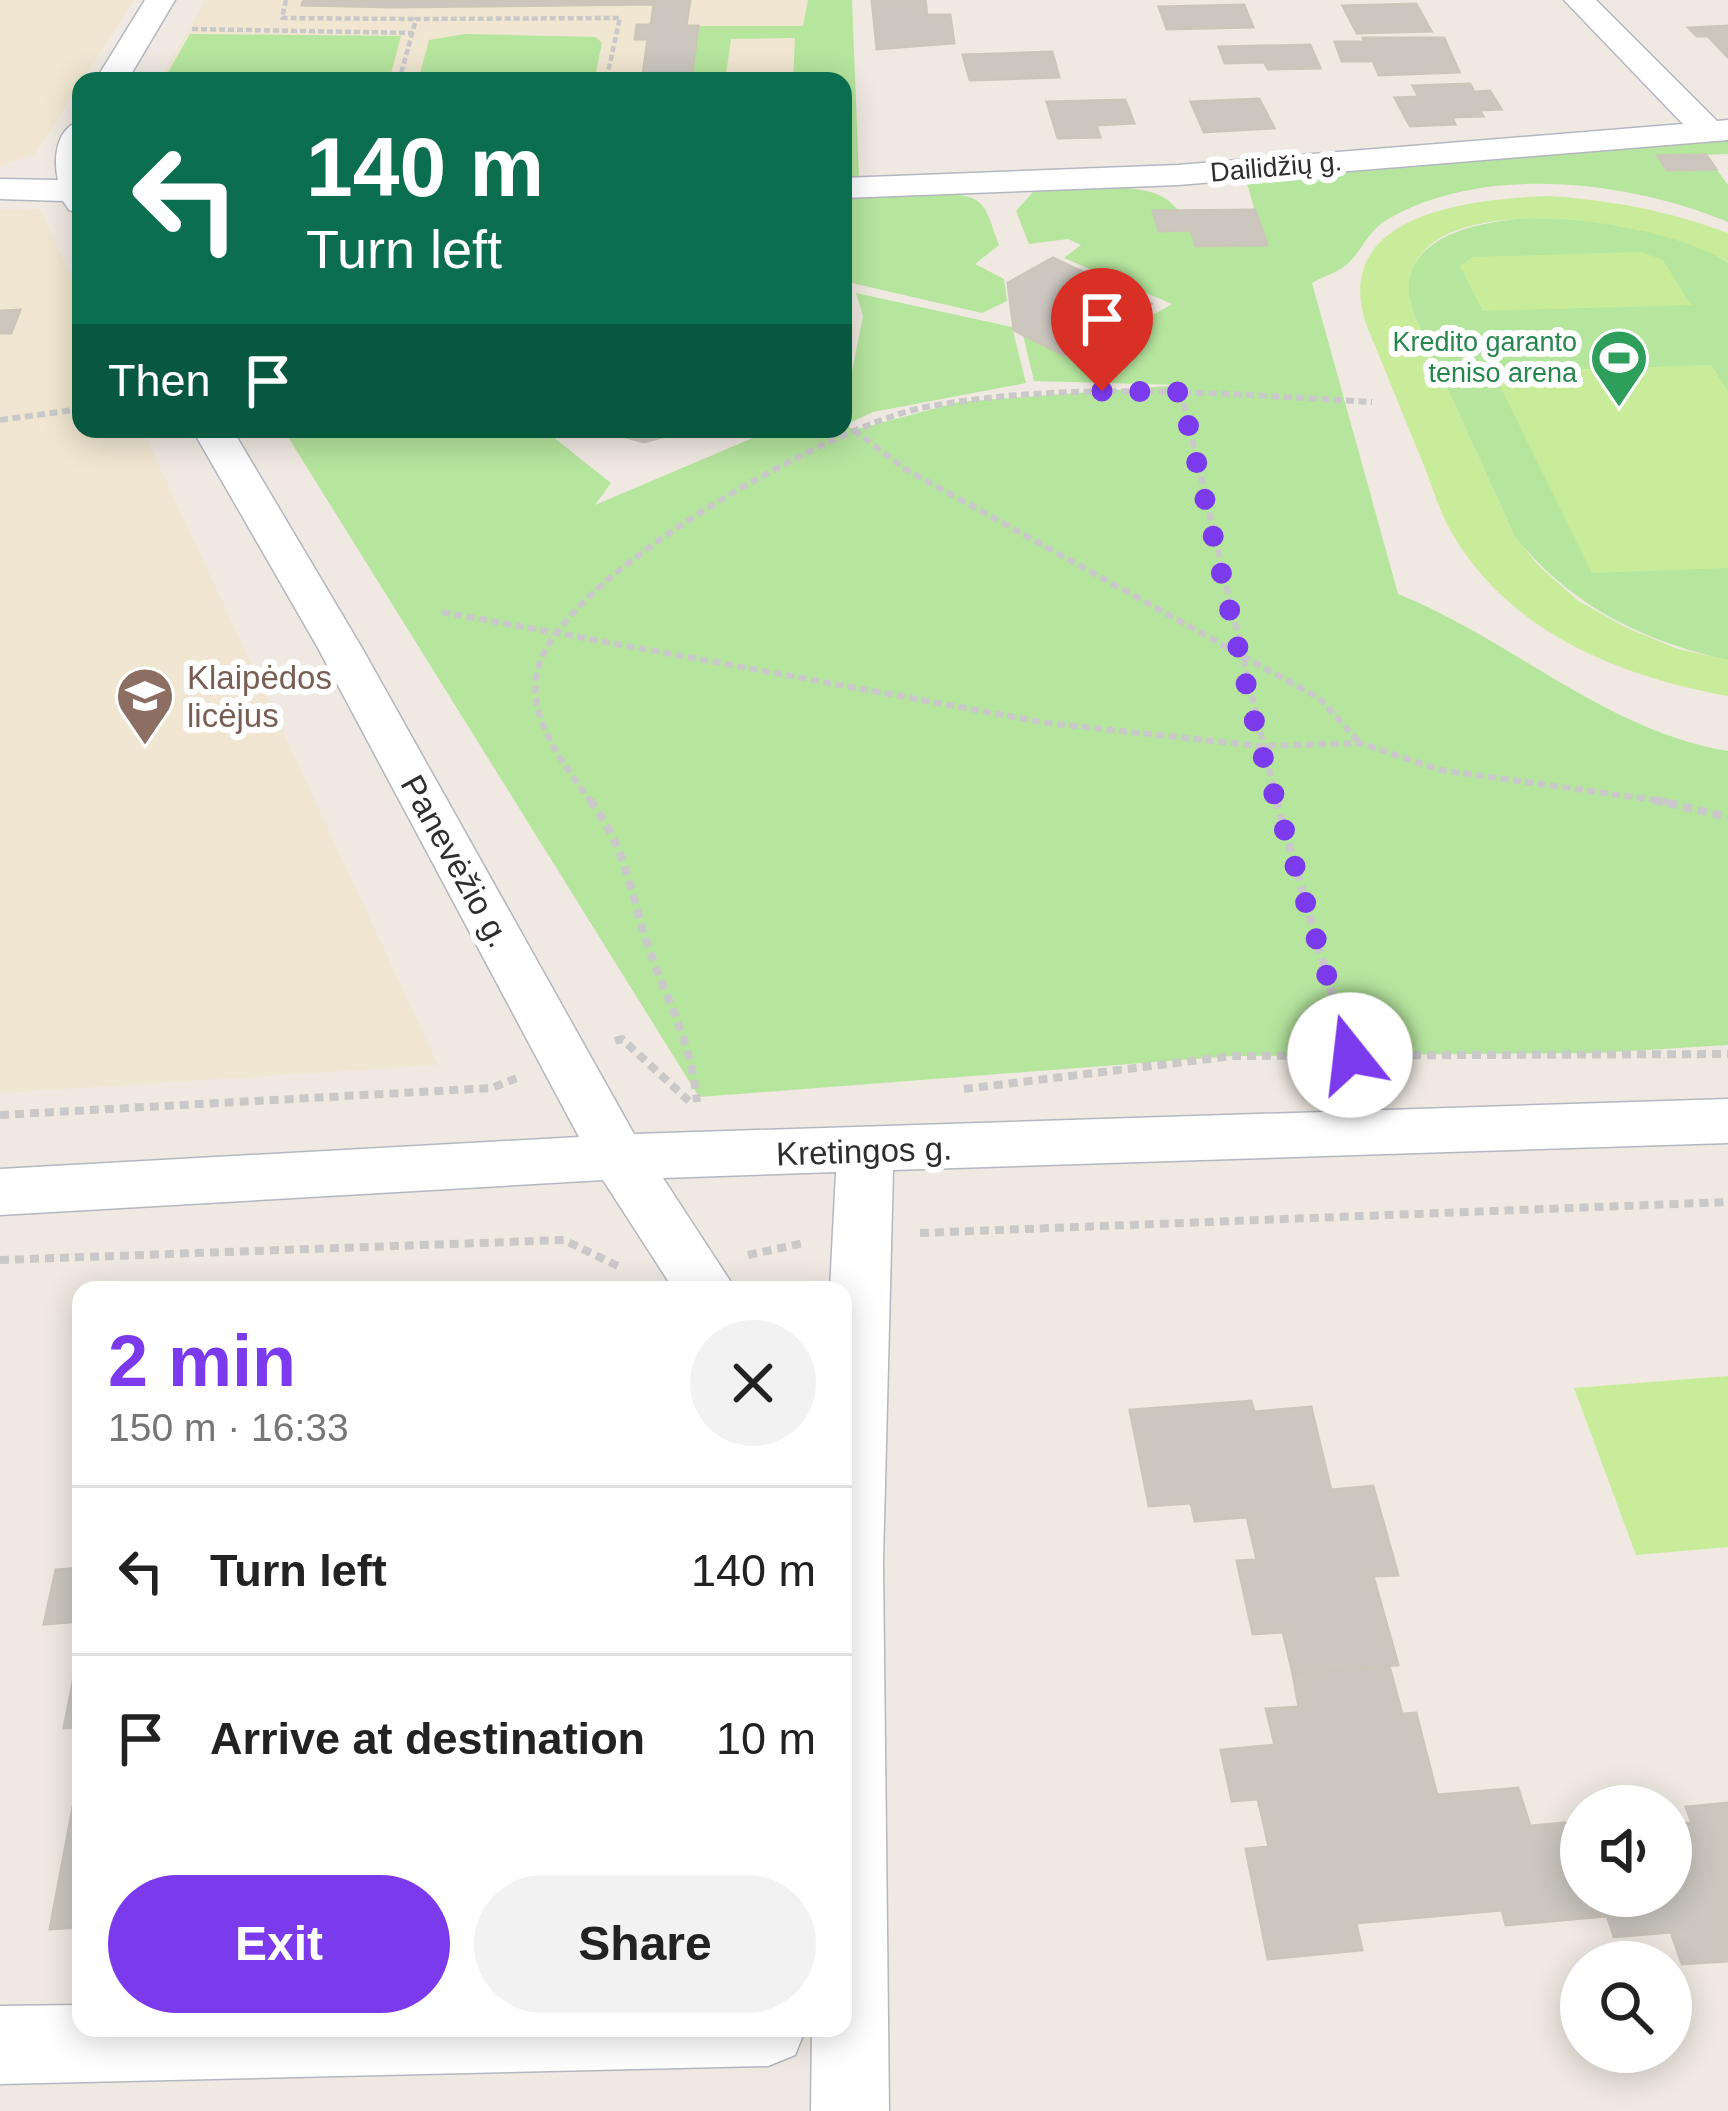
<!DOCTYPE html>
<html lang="en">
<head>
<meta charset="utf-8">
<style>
	:root { --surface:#fff; --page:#f2f2f2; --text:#222; --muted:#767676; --line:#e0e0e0; --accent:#7c3aed }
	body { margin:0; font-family:Arial,sans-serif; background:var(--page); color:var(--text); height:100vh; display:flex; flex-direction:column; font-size:45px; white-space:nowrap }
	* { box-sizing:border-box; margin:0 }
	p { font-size:39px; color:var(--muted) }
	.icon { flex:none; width:66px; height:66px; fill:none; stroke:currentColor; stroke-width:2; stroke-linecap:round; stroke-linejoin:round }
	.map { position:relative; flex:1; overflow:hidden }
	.panel { position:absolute; left:72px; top:1281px; width:780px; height:756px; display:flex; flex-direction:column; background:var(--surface); border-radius:24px; box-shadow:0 6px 30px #0003 }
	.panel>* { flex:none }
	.hud { position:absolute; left:72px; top:72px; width:780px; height:366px; border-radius:24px; box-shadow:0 6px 30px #0003; background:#0b6e4f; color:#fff; overflow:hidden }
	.controls { position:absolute; left:1560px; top:1785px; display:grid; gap:24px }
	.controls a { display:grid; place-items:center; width:132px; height:132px; border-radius:50%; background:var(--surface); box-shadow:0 6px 30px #0003; font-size:60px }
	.pin { position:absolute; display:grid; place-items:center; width:102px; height:102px; color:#fff; margin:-123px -51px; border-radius:50% 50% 50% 0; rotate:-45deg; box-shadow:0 0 12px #0007 }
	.pin .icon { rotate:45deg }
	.me { position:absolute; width:132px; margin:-66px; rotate:344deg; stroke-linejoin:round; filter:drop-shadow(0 0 9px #0008) }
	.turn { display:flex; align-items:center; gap:42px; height:252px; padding:0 36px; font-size:54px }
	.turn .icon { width:156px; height:156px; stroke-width:2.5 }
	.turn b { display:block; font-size:84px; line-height:102px }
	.then { display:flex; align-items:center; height:114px; padding:0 36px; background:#0003; gap:24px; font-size:45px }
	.round { display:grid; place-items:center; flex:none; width:126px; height:126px; border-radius:63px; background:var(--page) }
	.headline { display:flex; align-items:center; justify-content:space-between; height:204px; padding:0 36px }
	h1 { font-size:72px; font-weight:800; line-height:90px; color:var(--accent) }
	.cta { display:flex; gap:24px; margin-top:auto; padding:24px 36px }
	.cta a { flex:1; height:138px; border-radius:72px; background:var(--accent); color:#fff; font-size:48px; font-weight:800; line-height:138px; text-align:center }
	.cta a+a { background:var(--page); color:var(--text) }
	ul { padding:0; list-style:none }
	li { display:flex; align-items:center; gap:36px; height:168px; padding:0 36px; border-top:3px solid var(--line) }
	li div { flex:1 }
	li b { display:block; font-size:45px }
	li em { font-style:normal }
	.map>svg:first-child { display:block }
</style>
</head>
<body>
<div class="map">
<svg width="1728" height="2111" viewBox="0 0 1728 2111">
	<rect width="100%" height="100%" fill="#efe9e1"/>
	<path fill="#f0e6d1" d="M0,0H134L35,154L0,166Z
		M205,0H852L843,177V81H159Z
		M40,209L81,297V429H142L438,1065L0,1093V210Z"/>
	<path fill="#b6e59e" d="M808,0H852L859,178L843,177V81H793L795,38L731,39L725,81H691L698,26H803Z
		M190,34L401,36L389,81H163Z
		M465,34L596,37L602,43L594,81H418L429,40Z
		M1728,140V154L1658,157L1667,170L1716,169L1728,185V222C1630,181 1484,163 1388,219C1367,231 1362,252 1345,266C1336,273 1322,277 1312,283L1398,594C1511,639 1606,731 1728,751V1045L1597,1053L1233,1056L699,1097L283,429H543L611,483L595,505L774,429H843V395L849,386L863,316L856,293L1012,327L1026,383L873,412L845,425L854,430L959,402L1182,385L1034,381L1023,335L1074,360L1172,304L1064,258L1081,245L1068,239L1029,244L1016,211L1033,192C1064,187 1140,181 1166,199C1180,208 1192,231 1197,246L1265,245L1247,184L1265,179Z
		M944,194C987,195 985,207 999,245L975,264L1004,279L1007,301L982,313L843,281V196Z
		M1549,216C1608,222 1678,227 1728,263V660C1642,641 1572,606 1515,537L1413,313C1412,305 1407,292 1408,284C1417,224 1505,220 1549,216Z"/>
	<path fill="#c9ec9a" d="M1548,196C1611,200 1669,211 1728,233V263C1671,222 1418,179 1409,285C1408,293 1412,305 1413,313L1515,537L1538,565L1577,600L1625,627L1678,649L1728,660V696C1620,676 1512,634 1453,535C1441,515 1433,490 1425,468C1405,420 1386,372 1366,324C1330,213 1471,199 1548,196Z
		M1641,252L1663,260L1691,305L1483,311L1460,266L1473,257Z
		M1711,365L1728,391V568L1592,573L1493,372Z
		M1728,1376V1547L1636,1555L1574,1388Z"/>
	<path fill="#cbc7bf" stroke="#cbc5ba" stroke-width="3" d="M304,0H690L686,26H698L691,81H642L648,39H635L637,25H651L654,4L393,7L302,5Z
		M872,0H925L927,15H950L954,43L877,49Z
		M1416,4L1431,31L1357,33L1343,6Z
		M1244,5L1253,27L1167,29L1159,7Z
		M1728,26V57L1708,36H1697L1689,28Z
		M1363,38H1444L1459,72L1379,75L1373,61H1342L1335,42H1364Z
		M1310,45L1320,68L1268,69L1264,62L1225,63L1219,47Z
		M1052,52L1059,77L970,80L963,55Z
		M1470,84L1474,92L1490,91L1501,109L1479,110L1483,116L1452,117L1455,124L1410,126L1395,98L1419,97L1413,86Z
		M1259,99L1274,128L1204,132L1191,102Z
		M1125,100L1134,123L1096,125L1100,137L1058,138L1047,102Z
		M1706,155L1716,169L1667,170L1658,156Z
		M1255,210L1267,245L1196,246L1191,230L1159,231L1153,211Z
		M1053,258L1151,304L1064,355L1014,330L1008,283Z
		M20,310L11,333H0V311Z
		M599,429H689L644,442Z
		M1251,1401L1254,1412L1311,1407L1331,1490L1373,1486L1398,1575L1373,1576L1398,1665L1293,1674L1283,1632L1253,1634L1237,1561L1257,1560L1247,1517L1195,1521L1191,1503L1149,1506L1130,1410Z
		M81,1568V1621L44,1624L56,1570Z
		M81,1640V1727L64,1728Z
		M1389,1666L1402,1714L1416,1713L1437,1795L1518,1788L1530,1826L1577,1822L1581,1896H1601L1607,1916L1506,1925L1502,1910L1356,1923L1362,1950L1268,1959L1246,1849L1269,1847L1258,1799L1232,1801L1221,1750L1275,1745L1266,1709L1299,1707L1293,1674Z
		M81,1780V1927L50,1929L78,1781Z
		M1728,1803V1961L1682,1964L1671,1932L1614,1937L1601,1896H1671V1824L1692,1823L1686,1807Z"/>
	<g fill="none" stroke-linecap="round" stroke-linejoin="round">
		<defs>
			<path id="street" d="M145,0H175L127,81H95Z
				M1564,0H1596L1717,121L1728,120V140L1178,185L843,198V178L1178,165L1683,124Z
				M81,121V213L69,210L63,201L0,199V179L58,180C53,159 56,127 81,121Z
				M192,429H232L362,648L634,1134L1728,1099V1143L893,1170L883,1562L889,2111H811L812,2028H843V1290H830L836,1172L663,1178L736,1290H674L603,1180L0,1215V1169L579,1137L318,648Z
				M81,2005V2028H806L795,2055L768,2066L0,2084V2006Z"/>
		</defs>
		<use href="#street" stroke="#b4b7c1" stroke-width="3"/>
		<path stroke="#c9c9c9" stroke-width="4.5" stroke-dasharray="6 3" stroke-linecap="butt" d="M286,0L282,18L416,19
			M192,29L413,33
			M399,81L416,19L620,18L606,81"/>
		<path stroke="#c9c9c9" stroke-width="6" stroke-dasharray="8 4.5" stroke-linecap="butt" d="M1181,391L1277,803
			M0,420L81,409
			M854,430L905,469L1319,698L1359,742
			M442,612L1047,723L1260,746L1360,743L1440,770L1676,803
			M592,803C566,767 527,720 537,672C557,577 833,424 926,407C1072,380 1225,394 1372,402"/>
		<path stroke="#c9c9c9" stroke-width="8" stroke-dasharray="9 6" stroke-linecap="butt" d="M590,800C627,852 628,883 646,940C666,1001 690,1035 697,1102
			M1276,800L1350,1055
			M1654,800L1728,817
			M615,1041L622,1039L689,1101
			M964,1089L1233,1056L1728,1054
			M0,1115L492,1088L517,1078
			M920,1233L1728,1202
			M748,1255L804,1243
			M0,1260L564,1240L622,1268"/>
		<use href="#street" fill="#fff" fill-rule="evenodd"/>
	</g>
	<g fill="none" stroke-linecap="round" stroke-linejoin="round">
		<path stroke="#7c3aed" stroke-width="21" stroke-dasharray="0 37.8" d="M1102,391L1181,392L1260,746L1350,1055"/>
	</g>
	<defs>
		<symbol id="stadium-pin" viewBox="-11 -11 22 30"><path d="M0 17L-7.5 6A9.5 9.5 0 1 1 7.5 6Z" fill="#2e9e5b" stroke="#fff"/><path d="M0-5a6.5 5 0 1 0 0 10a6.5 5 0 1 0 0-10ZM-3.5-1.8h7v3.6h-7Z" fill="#fff"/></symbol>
		<symbol id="school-pin" viewBox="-11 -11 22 30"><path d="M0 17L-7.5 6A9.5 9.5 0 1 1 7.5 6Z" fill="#8d6e63" stroke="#fff"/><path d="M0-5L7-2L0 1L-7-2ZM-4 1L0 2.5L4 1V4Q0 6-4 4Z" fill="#fff"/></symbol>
	</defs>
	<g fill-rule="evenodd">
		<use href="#stadium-pin" x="1586" y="325" width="66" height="90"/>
		<use href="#school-pin" x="112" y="663" width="66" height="90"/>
	</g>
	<g text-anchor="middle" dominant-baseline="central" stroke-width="12" stroke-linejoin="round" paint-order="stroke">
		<g font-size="27" fill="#2e2e2e" stroke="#fff">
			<text transform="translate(1276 167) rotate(-5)">Dailidžių g.</text>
		</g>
		<g font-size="27" fill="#27864d" stroke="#fff" text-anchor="end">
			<text x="1577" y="342">Kredito garanto<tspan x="1577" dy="31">teniso arena</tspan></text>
		</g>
		<g font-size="33" fill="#785e54" stroke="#fff" text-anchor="start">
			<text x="187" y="677">Klaipėdos<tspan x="187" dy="38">licėjus</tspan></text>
		</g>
		<g font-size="33" fill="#2e2e2e" stroke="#fff">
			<text transform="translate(456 861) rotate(61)">Panevėžio g.</text>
			<text transform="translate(864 1151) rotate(-2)">Kretingos g.</text>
		</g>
	</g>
</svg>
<div class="controls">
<a><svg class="icon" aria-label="sound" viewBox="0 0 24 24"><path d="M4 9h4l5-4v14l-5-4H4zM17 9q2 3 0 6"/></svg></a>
<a><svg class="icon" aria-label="search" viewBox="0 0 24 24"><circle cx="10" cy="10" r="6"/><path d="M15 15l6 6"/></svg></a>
</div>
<div class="pin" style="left:1102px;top:391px;background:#d93025"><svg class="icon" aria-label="arrive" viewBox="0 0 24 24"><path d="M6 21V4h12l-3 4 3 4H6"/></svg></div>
<svg class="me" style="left:1350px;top:1055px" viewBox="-20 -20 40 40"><circle r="19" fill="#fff"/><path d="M0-13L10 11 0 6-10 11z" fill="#7c3aed"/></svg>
<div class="hud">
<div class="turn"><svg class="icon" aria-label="left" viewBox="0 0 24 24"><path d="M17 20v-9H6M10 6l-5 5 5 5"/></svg><div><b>140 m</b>Turn left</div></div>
<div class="then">Then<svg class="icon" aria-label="arrive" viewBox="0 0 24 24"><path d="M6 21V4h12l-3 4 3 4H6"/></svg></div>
</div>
<section class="panel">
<div class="headline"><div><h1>2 min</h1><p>150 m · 16:33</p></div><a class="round"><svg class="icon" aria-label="close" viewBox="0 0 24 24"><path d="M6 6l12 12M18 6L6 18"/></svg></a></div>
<ul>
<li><svg class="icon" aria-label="left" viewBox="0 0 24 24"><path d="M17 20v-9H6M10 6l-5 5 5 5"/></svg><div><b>Turn left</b></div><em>140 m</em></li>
<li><svg class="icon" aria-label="arrive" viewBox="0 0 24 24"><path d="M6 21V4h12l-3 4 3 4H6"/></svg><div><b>Arrive at destination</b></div><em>10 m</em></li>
</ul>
<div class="cta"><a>Exit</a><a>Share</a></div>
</section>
</div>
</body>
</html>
